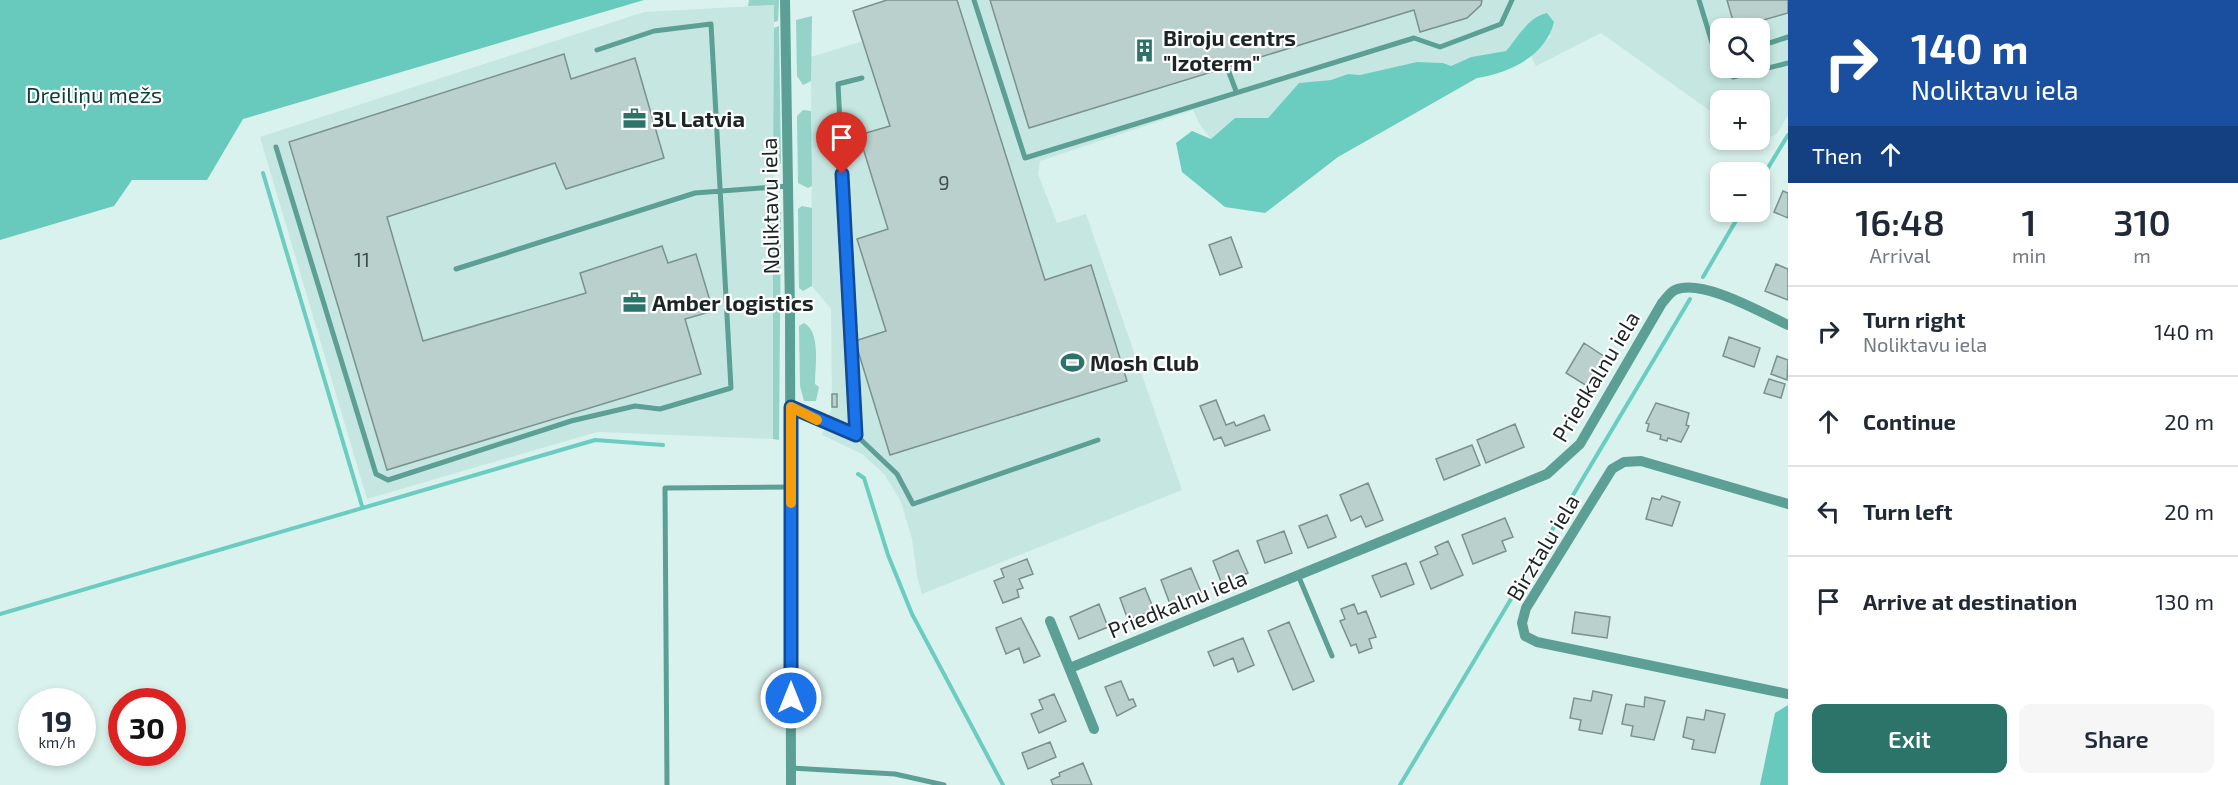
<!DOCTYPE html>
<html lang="en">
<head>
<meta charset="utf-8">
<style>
	:root { --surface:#fff; --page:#f6f6f7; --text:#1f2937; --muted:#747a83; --line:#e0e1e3; --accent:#2c7369 }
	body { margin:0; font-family:"Exo 2",sans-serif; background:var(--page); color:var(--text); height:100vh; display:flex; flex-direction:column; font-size:22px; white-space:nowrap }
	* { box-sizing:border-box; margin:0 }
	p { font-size:20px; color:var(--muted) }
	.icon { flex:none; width:33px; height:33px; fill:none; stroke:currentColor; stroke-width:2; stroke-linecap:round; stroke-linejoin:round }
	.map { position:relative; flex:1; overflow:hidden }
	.panel { display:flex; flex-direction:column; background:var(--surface); width:450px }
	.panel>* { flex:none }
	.top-card { background:#1a4fa0; color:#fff; overflow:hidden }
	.controls { position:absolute; left:1710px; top:18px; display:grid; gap:12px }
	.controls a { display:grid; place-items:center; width:60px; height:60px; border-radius:12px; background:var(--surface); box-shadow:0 3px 9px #0003; font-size:30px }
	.speed { position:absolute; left:18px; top:688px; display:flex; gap:12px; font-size:30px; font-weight:700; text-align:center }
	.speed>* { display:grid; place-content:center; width:78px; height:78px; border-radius:50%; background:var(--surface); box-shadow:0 3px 9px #0003; line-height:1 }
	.speed small { font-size:15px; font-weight:400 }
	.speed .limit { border:9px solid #d22; background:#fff; color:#111 }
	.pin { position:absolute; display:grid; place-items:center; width:51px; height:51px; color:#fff; margin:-62px -26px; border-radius:50% 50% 50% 0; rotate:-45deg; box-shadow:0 0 6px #0007 }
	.pin .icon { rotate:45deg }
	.me { position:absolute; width:66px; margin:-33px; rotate:0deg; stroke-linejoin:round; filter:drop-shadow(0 0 4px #0008) }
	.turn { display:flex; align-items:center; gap:21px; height:126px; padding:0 24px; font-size:27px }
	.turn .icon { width:78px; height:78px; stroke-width:2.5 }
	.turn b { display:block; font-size:42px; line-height:51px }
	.then { display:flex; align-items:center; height:57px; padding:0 24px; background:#0003; gap:12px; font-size:22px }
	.eta { display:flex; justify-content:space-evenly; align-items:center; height:102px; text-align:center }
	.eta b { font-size:36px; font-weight:600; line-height:42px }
	.cta { display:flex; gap:12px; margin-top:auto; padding:12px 24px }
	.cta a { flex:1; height:69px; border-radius:12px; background:var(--accent); color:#fff; font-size:24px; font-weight:600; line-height:69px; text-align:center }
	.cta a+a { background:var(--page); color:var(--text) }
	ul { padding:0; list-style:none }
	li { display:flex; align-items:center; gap:18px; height:90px; padding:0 24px; border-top:2px solid var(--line) }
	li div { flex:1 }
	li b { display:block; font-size:22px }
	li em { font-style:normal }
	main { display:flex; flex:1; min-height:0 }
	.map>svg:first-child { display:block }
</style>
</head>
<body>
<main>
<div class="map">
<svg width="1788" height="785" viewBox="0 0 1788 785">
	<rect width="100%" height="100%" fill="#daf2ed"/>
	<path fill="#c6e7e1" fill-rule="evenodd" d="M887,0H1788V115L1777,134L1760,141L1757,140H1760V100H1720V118L1601,33L1536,66L1531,56L1551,36L1526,25L1506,51L1471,57L1451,66L1443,63L1417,62L1360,75L1348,74L1331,80L1299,83L1268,118H1235L1211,139L1200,125L1193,110L1040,161L1038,174L1057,223L1086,214L1182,490L922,594L917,576L912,539L901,502L885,475L862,454L822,435L832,407L831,309L812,286L811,57L863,41L853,11ZM1720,28H1760V68H1720Z
		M774,5L773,439L597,432L367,499L260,137L644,12Z"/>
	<path fill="#95d2c8" d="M749,0H779L778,21L774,22V5L748,6Z
		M812,16L811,81L803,85L797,76L796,20Z
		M779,26L781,163L773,171L774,28Z
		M803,110L811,111L812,186L808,188L798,183L797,116Z
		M773,200L781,211L779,440L773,439Z
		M802,206L812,208V286L803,291L799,288L798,209Z
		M804,323C821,332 815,366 815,384L819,387L816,401H804L800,386L799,326Z"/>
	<path fill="#67cabc" d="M0,0H644L243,119L207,180H132L114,206L0,240Z
		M1788,705V785H1760L1775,713Z"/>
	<path fill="#6acdbf" d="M1547,13L1554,22C1546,56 1509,73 1477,78L1338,157L1265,213L1225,207L1182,172L1176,143L1192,131L1211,139L1235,118H1268L1299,83L1331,80L1348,74L1360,75L1417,62L1443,63L1451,66L1471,57L1506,51C1518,37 1528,17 1547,13Z"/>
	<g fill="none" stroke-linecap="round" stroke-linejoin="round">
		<path stroke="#6acdbf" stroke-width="4" d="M263,173L362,506
			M1760,181L1788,135
			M1703,277L1741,212
			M858,474L864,478L888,555L912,614L1003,785
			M0,614L595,440L663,445
			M1400,785L1690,299"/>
	</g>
	<path fill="#b9d0cc" stroke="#7b918d" stroke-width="1.5" d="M887,0H957L1045,280L1091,265L1127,381L890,455L855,341L886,331L857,239L888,229L859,135L890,126L853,11Z
		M990,0H1482L1481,5L1467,18L1420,32L1414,10L1029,128Z
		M1727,0H1788V13L1735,28Z
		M564,54L571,79L635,58L664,158L566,189L555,163L387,217L423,341L586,293L580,273L662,246L668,263L696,254L713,311L685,319L701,374L387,470L289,142Z
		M1783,191L1788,193V218L1774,212Z
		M1231,237L1242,267L1220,275L1209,245Z
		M1776,264L1788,269V300L1765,291Z
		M1729,337L1760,348L1754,367L1723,356Z
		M1584,343L1605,357L1587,386L1566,373Z
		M1777,356L1788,360L1787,380L1771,374Z
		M1769,379L1785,384L1781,398L1764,393Z
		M832,394H837V407H832Z
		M1216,400L1226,425L1234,422L1236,426L1264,415L1270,430L1225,446L1221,437L1214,440L1200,406Z
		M1656,403L1689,413L1686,425L1689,426L1681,442L1668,438L1667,441L1660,439L1661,435L1647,431L1649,424L1646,423Z
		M1515,424L1524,447L1486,463L1477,440Z
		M1472,445L1480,465L1444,480L1436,459Z
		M1368,483L1383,520L1366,527L1361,516L1351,521L1340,495Z
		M1662,496L1680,502L1672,526L1646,519L1652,498L1660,500Z
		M1327,515L1336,537L1308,548L1299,526Z
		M1505,518L1513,537L1502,541L1506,551L1473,564L1462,535Z
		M1284,531L1292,553L1265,563L1257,541Z
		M1448,541L1463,575L1431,589L1420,562L1438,554L1435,547Z
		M1238,550L1248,573L1222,584L1213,561Z
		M1027,559L1033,574L1019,579L1023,588L1017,590L1019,597L1003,603L994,581L1004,577L1001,569Z
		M1406,563L1414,584L1381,597L1372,576Z
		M1191,568L1201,592L1170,604L1161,580Z
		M1145,588L1154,610L1128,620L1120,598Z
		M1099,604L1108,627L1079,639L1070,617Z
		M1354,604L1358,614L1366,611L1376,637L1369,639L1372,648L1359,653L1356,644L1351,646L1340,621L1345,619L1341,609Z
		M1575,612L1610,617L1607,638L1572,633Z
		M1021,618L1040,656L1024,663L1019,648L1006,654L996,628Z
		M1289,622L1314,681L1293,690L1268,631Z
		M1243,638L1254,665L1238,672L1233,658L1214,666L1208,652Z
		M1121,681L1129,700L1133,699L1136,706L1117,716L1105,687Z
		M1593,691L1612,695L1602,734L1579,730L1581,720L1570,718L1574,698L1591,701Z
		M1054,694L1066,721L1039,733L1031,714L1043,709L1039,700Z
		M1645,697L1665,701L1654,740L1631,736L1633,726L1622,724L1626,704L1644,707Z
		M1706,710L1725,714L1715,753L1692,749L1694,740L1683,737L1687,717L1704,720Z
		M1050,742L1056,757L1028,769L1022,753Z
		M1083,763L1092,785H1053L1051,780L1060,776L1059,773Z"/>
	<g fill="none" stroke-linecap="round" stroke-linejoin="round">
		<path stroke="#5c9f95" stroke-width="5" d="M974,0L1025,158L1414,38L1440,47L1501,24L1512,0
			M1699,0L1717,59L1720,58
			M1760,46L1788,37
			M1227,67L1236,91
			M1724,68L1733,77L1788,63
			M276,147L376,474L388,480L571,421L635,406L660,409L731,388L711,24L654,31L597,50
			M456,269L695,193L788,186
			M791,407L856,435L897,474L913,504L1098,440
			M856,435L838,84L862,78
			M1298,575L1332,656
			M791,768L895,774L944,785
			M667,785L665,488L791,487"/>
		<path stroke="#5c9f95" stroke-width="10" d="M785,0L790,311L791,785
			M1788,504L1641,461L1624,462L1612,469L1526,608L1522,623L1525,636L1537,642L1788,694
			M1050,621L1094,729
			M1070,668L1547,474L1580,444L1662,303C1666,299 1669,293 1675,290C1702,278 1762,313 1788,325"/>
	</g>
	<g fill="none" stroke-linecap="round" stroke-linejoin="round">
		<defs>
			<path id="route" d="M791,698V407L856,435L842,174"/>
		</defs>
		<use href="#route" stroke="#114b97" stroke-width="15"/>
		<use href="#route" stroke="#1a73e8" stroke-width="10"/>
		<path stroke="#f59e0b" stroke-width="10" d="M791,503V407L817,420"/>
	</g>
	<defs>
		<symbol id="building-bare" viewBox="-9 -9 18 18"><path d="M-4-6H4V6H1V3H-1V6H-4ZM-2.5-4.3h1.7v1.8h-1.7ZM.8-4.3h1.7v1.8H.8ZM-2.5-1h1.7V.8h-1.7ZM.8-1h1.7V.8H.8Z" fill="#2c7369" stroke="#fff" stroke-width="2.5" paint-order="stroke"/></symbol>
		<symbol id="office-bare" viewBox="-9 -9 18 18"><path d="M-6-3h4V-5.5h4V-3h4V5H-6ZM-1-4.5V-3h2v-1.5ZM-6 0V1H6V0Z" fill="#2c7369" stroke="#fff" stroke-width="2.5" paint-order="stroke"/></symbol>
		<symbol id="stadium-bare" viewBox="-9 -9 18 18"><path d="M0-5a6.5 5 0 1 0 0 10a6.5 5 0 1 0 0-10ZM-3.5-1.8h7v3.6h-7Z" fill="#2c7369" stroke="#fff" stroke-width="2.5" paint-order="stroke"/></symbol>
	</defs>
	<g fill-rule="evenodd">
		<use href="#building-bare" x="1128" y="34" width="33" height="33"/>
		<use href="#office-bare" x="618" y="102" width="33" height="33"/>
		<use href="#office-bare" x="618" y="286" width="33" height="33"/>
		<use href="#stadium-bare" x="1056" y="346" width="33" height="33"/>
	</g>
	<g text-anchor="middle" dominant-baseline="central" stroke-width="4.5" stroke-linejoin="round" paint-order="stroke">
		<g font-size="20" fill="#43504e">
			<text x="944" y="182">9</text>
			<text x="362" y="259">11</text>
		</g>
		<g font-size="22" font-weight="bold" fill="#1c2524" stroke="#fff" text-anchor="start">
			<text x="1163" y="37">Biroju centrs<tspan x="1163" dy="25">"Izoterm"</tspan></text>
			<text x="652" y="118">3L Latvia</text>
			<text x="652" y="302">Amber logistics</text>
			<text x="1090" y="362">Mosh Club</text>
		</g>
		<g font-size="22" fill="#0f3d37" stroke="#fff">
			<text x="94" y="94">Dreiliņu mežs</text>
		</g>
		<g font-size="22" fill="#1c2524" stroke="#fff">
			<text transform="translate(769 206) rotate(-91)">Noliktavu iela</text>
			<text transform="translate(1595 376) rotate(-59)">Priedkalnu iela</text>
			<text transform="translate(1542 547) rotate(-59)">Birztalu iela</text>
			<text transform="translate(1177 603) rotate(-22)">Priedkalnu iela</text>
		</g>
	</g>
</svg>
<div class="controls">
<a><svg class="icon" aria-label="search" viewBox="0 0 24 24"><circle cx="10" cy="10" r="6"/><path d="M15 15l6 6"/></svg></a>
<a>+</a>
<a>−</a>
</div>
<div class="speed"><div>19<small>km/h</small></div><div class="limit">30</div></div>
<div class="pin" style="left:842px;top:174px;background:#d93025"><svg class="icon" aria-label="arrive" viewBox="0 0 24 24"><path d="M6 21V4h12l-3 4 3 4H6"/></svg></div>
<svg class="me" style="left:791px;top:698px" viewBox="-20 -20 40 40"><circle r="17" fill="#1a73e8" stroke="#fff" stroke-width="3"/><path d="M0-11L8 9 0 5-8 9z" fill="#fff"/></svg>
</div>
<section class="panel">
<div class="top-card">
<div class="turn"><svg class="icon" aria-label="right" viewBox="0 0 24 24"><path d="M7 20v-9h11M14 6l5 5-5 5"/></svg><div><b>140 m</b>Noliktavu iela</div></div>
<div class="then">Then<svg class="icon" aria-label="ahead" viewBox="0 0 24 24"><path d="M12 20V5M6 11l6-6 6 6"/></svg></div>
</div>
<div class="eta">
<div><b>16:48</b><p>Arrival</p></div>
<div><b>1</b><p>min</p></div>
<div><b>310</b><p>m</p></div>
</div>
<ul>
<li><svg class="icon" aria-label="right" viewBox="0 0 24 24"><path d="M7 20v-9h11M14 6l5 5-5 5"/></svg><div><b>Turn right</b><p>Noliktavu iela</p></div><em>140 m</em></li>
<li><svg class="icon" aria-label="ahead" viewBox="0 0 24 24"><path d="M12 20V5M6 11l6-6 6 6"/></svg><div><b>Continue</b></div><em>20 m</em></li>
<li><svg class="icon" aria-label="left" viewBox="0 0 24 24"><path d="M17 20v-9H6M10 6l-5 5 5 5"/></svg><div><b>Turn left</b></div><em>20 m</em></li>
<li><svg class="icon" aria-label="arrive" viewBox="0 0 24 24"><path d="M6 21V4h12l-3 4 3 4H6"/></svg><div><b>Arrive at destination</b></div><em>130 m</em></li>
</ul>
<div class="cta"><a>Exit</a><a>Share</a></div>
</section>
</main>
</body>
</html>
